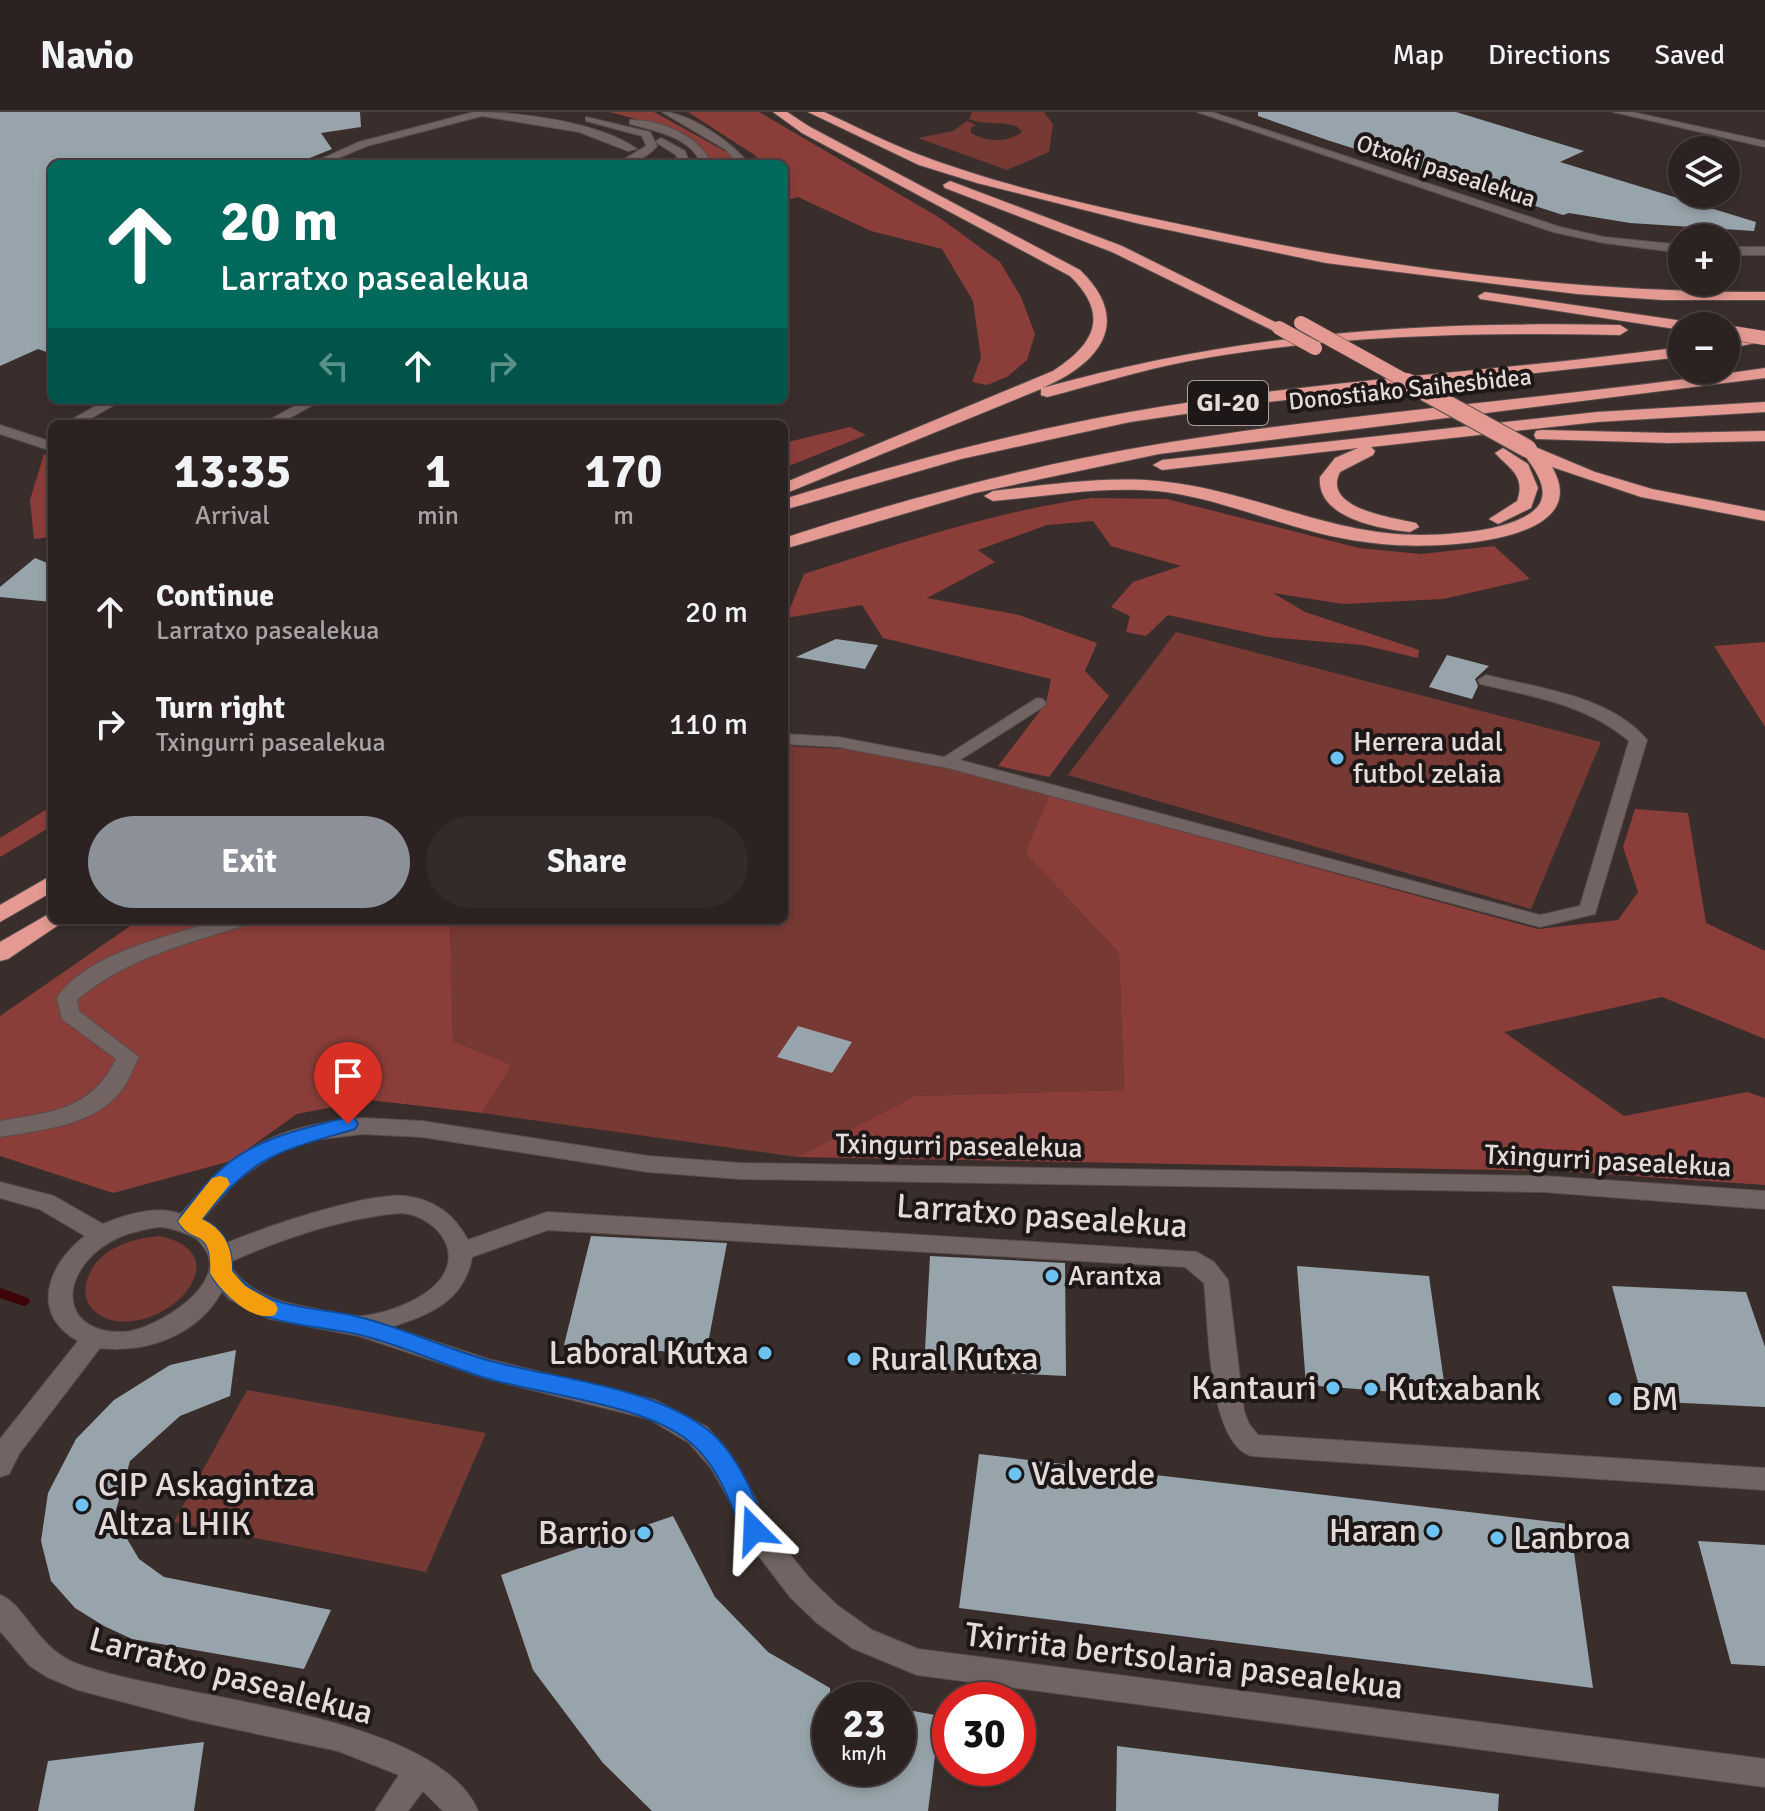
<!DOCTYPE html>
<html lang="en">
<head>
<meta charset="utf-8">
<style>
	:root { --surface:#2b2221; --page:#332a2a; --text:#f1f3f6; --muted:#a6a4a5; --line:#473f3f; --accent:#8c9099 }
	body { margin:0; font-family:Signika,sans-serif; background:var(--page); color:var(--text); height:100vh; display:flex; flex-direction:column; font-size:30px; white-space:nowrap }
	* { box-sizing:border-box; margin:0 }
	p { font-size:26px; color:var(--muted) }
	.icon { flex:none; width:44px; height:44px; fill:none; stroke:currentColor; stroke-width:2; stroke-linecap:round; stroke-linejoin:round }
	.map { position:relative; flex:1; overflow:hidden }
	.sheet { position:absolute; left:48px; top:308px; width:740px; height:504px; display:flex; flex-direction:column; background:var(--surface); border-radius:12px; box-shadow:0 4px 12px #0003,0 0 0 2px var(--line) }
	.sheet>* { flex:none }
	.hud { position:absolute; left:48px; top:48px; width:740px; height:244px; border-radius:12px; box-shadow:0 4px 12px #0003,0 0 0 2px var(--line); background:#00695c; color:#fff; overflow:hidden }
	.fabs { position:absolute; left:1668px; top:24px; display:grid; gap:16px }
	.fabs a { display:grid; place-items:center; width:72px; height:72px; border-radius:50%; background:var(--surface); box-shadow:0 4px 12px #0003,0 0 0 2px var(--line); font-size:40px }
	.speed { position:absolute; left:812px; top:1570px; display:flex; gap:16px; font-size:40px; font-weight:700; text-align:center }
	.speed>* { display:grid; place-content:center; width:104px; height:104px; border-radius:50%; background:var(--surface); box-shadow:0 4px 12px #0003,0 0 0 2px var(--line); line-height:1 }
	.speed small { font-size:20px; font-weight:400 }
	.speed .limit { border:12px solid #d22; background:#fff; color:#111 }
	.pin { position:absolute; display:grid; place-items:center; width:68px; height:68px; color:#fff; margin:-82px -34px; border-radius:50% 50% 50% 0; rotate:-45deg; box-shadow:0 0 8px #0007 }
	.pin .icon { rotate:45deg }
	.me { position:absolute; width:88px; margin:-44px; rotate:339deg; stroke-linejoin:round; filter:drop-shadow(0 0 6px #0008) }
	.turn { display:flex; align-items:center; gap:28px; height:168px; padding:0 40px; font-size:36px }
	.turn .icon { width:104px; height:104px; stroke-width:2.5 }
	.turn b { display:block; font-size:56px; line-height:68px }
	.lanes { display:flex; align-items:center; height:76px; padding:0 40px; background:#0003; justify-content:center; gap:40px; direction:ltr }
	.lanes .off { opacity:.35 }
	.eta { display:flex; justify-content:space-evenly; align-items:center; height:136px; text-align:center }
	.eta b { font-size:48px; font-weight:700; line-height:56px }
	.button { display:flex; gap:16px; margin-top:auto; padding:16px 40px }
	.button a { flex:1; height:92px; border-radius:48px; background:var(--accent); color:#fff; font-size:32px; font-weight:700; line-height:92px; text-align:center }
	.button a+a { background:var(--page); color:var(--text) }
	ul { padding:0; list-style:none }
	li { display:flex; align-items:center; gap:24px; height:112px; padding:0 40px }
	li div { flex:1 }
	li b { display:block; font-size:30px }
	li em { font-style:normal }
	header { display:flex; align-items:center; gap:48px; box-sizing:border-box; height:112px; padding:0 40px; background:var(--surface); border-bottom:2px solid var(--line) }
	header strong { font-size:38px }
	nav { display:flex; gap:44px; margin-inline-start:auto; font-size:28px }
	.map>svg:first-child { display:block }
</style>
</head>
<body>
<header>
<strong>Navio</strong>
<nav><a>Map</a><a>Directions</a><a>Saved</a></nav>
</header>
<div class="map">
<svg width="1765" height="1699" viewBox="0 0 1765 1699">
	<rect width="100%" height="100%" fill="#392e2c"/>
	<path fill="#773934" d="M972,0H1044L1053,12L1049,40L1007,58L918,26L953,19L967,9L976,13L971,16V21C986,30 1008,31 1022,20L1018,15C1002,8 984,14 969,7Z
		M1176,520L1601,630L1531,797L1068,663Z
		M784,634L845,637L945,653L1049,683L1025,741L1119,841L1124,978L915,984L797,1045L482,1001L512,953L453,929L450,808H784Z
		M160,1124C244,1143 164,1225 108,1207C73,1195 83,1157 108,1140C124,1129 141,1126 160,1124Z
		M247,1278L486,1321L426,1460L174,1410Z"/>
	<path fill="#8b3e39" d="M609,0H654L732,43L735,52H709C679,24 650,9 609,0Z
		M688,0H759L940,106L1000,150L1021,185L1035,222L1027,248L1007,265L987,273L972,270L981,246L973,189L942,137L871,119L798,85L784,89V52H758L756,44Z
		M850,315L866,323L784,356V331Z
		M44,342L52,346V425L34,427L30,388Z
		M1091,386L1167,387L1359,436L1421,442L1494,434L1530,467L1443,487L1343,492L1273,481L1305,500L1419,538L1418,546L1363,533L1268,525L1168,503L1146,524L1126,520L1130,504L1111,495L1133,470L1181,454L1111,434L1093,409L1047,413L978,438L995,450L927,486L1019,503L1097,531L1085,559L1109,584L1049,665L998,654L1046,591L1051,567L883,526L862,493L786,506L804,462C898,432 993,400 1091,386Z
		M1765,530V615L1714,534Z
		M1049,683L1538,817L1618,808L1638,780L1623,735L1635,697L1688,701L1706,811L1765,839V927L1662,885L1504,920L1624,1004L1747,980L1765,986V1073L1559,1059L797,1045L915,984L1124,978L1119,841L1025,741Z
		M52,694V714L0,745V726Z
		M139,808H450L453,929L512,953L482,1001L369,988L297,1002L231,1049L113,1081L0,1044V904Z"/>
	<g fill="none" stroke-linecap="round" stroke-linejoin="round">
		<path fill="#3c0406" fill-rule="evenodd" d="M0,1176L28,1186L30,1189L28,1192L24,1194L0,1186Z"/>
	</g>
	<path fill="#98a4ab" d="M0,0H360L361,15L321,21L332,37L295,52H52V242L38,237L0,254Z
		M1258,0H1456L1584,39L1560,50L1756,110L1754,119L1630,111L1569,101L1563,103L1327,28L1258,4Z
		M35,446L52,453V490L0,485V475Z
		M836,527L878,533L865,557L796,545Z
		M1447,543L1489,554L1475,567L1478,574L1472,587L1429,575Z
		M798,914L852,930L832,961L777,945Z
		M591,1124L727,1131L706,1242L564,1233Z
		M930,1144L1065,1151L1066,1264L924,1257Z
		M1297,1154L1429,1164L1446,1284L1306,1273Z
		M1612,1174L1746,1180L1765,1235V1295L1643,1289Z
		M236,1238L230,1284L180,1304L130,1349L114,1405L139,1447L164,1465L331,1498L304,1557L132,1527L104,1514L75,1496L51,1469L41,1429L48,1381L76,1327L114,1288L170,1253Z
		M979,1342L1570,1412L1593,1576L959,1496Z
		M673,1404L715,1485L768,1540L830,1576V1656H898V1596L940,1604L928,1699H652L603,1651L533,1558L501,1463Z
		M1698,1429L1765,1433V1554L1731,1552Z
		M204,1630L194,1699H38L48,1649Z
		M1117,1634L1499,1682L1498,1699H1116Z"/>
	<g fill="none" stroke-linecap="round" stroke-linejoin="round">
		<defs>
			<path id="minor" d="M474,0C519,0 600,10 637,37L628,39L579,20L482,4L367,34L324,52H310L359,30Z
				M662,0C689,0 733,31 749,52H738L726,38Z
				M1197,0H1212L1560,115L1604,125L1682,133V141L1604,131L1553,120Z
				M1613,0H1632L1765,29V35Z
				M586,5L650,20L657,34C646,47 632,52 616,52L646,34L642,24L586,9Z
				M630,8C659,7 701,24 711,52H701C691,25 655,19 630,12Z
				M661,26L685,39L690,52H680L676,43L657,31L656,29Z
				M1726,135H1765V143H1726Z
				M106,288H123L81,312H64Z
				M305,288H322L279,312H262Z
				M0,313L52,330V339L0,322Z
				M1486,563C1538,576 1611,584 1647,628L1595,802L1540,815L948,656L838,635L784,632V622L838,625L944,645L1037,586L1043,587L1046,591L1043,595L960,648L1540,803L1580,794L1629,629C1588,593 1532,584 1480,572L1478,568Z
				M221,808H252L249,812C189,831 126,846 77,888L79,899L139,945C133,956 129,969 121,979C94,1014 41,1018 0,1025V1009C52,1000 91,998 116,947L62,907L57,886C86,841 172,823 221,808Z
				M362,1006L422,1009L648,1044L740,1051L1544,1064L1765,1079V1097L1544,1080L740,1067L648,1060L422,1025L362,1022L306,1029L282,1038L238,1067L201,1109L212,1112L227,1131C265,1115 366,1080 406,1084C435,1088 454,1102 468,1128L547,1100L1197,1140L1214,1150L1228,1168L1244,1299L1249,1312L1258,1323L1765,1356V1378L1251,1344C1207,1329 1209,1211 1204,1171L1185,1155L548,1118L472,1145C465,1188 430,1203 391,1215L488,1247L655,1288L707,1315L729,1340L755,1385L765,1412L810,1467L837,1493L872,1518L918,1537L1765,1647V1675L917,1563L852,1536L817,1511L790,1485L745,1426L734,1396L711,1356L689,1331L649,1307L488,1267L359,1224L270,1207L229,1187L222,1179C199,1222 147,1242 100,1236L19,1342L9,1362L0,1365V1327L78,1229C29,1202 48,1152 85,1124L39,1097L0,1086V1070L54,1084L103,1112C127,1102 156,1093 181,1102C235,1036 276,1013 362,1006ZM401,1101C431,1103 463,1134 442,1165C427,1187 387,1202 361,1204C346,1205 327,1199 312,1196C279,1190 254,1184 232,1157V1149C284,1126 343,1106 401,1101ZM159,1115C170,1115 179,1119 189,1123C196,1125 198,1128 203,1134C233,1171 155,1218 124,1220C66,1222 57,1173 97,1139C115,1124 136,1118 159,1115Z
				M0,1483C24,1491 37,1536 75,1551C172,1588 436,1599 478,1699H443L423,1679L408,1699H375L399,1663L338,1639L192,1608L78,1578L47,1565L30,1554L0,1519Z"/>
			<path id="highway" d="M773,0H787L810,15L1080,158C1134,210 1099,252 1042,276C1240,221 1416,209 1620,213L1628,218L1620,223C1475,220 1331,223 1189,249C1141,258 1094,273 1047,285L1041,283V277L784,382V371L1053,259C1095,232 1110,203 1070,164L802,21Z
				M808,0H824C853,13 882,28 912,40C1010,78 1116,99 1217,120C1397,158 1581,180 1765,180V188H1662L1577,182L1326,151L1140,112L977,71L919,53Z
				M950,69L1122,134L1287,216L1279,221L1274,219L1112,140L945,76L943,73Z
				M1485,180L1683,209L1691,214H1682V218L1480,187L1478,184Z
				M1765,219V229L1726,237V227Z
				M1682,235V245L1267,290L1130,310L961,347L784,398V387C897,352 1012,321 1130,300C1312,268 1498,260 1682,235Z
				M1765,256V266L1159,342L975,381L784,437V426C907,386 1032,353 1159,332C1360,299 1564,286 1765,256Z
				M1765,290V300L1597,310L1371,335L1375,339L1373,343L1340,360C1321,397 1395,406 1416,411L1419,415L1410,420C1380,417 1316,406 1320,365L1335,346L1358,336L1162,358L1153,353L1162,348L1597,300Z
				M1542,318L1669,321L1765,319V329L1669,331L1536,327L1534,323L1536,319Z
				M1528,332L1595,360L1652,377L1765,399V409L1641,385L1552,355C1597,432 1437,436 1395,433C1360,431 1326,424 1293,414C1248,401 1204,384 1157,379C1103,374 1047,384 993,389L984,384L993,379C1047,373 1103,364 1158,369C1264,379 1343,434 1457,421C1478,419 1502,416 1522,406C1560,388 1537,360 1520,337Z
				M1503,336L1528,352L1538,376L1531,396L1498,412L1489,407L1517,389C1526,364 1510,357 1495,341Z
				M52,763V780L0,810V793Z
				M52,800V808H63L60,812L8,847L0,849V830Z"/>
		</defs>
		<use href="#minor" stroke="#574d4c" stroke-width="2"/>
		<use href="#highway" stroke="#574d4c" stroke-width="2"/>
		<use href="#minor" fill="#716462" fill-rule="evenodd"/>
		<use href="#highway" fill="#e49a92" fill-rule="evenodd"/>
		<defs>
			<path id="highway-bridge-far1" d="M1301,211L1411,272
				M1279,216L1315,236
				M1726,220L1765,226"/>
			<path id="highway-bridge" d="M1407,270L1528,337"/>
		</defs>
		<use href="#highway-bridge-far1" stroke="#574d4c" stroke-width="15" stroke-linecap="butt"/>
		<use href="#highway-bridge" stroke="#574d4c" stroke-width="20" stroke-linecap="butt"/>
		<use href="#highway-bridge-far1" stroke="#e49a92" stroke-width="14"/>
		<use href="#highway-bridge" stroke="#e49a92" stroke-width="18"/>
	</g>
	<path fill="#1a73e8" stroke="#114b97" stroke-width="2" d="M348,1005L355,1007L358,1012L355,1017C278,1040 256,1041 202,1107C224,1117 233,1136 232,1159C267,1200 311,1193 359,1205C404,1216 446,1237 491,1249C559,1267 646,1274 704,1315C735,1337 755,1383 766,1418L762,1425L754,1428L745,1425C730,1392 720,1356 691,1331C648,1293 545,1283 489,1267C444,1254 401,1232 356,1222C305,1211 239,1214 210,1161C213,1114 192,1134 178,1109L181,1104C192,1090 204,1073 217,1061C253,1026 302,1017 348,1005Z"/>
	<path fill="#f59e0b" d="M220,1064L227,1066L230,1072L202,1107C224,1117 233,1136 232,1159L245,1174L275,1191L278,1197L275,1203C252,1211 221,1180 210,1161C213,1114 192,1134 178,1109L212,1066Z"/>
	<g fill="#6cc3f2" stroke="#1d1717" stroke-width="3">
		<circle cx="1337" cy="646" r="8"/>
		<circle cx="1052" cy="1164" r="8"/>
		<circle cx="765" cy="1241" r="8"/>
		<circle cx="854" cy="1247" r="8"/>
		<circle cx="1333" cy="1276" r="8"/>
		<circle cx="1371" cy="1277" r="8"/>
		<circle cx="1615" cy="1287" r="8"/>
		<circle cx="1015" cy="1362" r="8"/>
		<circle cx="82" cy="1393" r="8"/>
		<circle cx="1433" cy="1419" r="8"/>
		<circle cx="644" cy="1421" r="8"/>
		<circle cx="1497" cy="1426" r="8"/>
	</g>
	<g text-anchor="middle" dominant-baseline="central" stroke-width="8" stroke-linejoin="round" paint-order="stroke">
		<g font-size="24" fill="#e3dbda" stroke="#1d1717">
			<text transform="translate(1446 59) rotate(18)">Otxoki pasealekua</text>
			<text transform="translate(1410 277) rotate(-6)">Donostiako Saihesbidea</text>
		</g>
		<rect fill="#1d1717" stroke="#a8a0a0" stroke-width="2" x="1188" y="269" width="80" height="44" rx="6"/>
		<g font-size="26" font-weight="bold" fill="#e3dbda">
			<text x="1228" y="291">GI-20</text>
		</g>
		<g font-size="28" fill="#e3dbda" stroke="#1d1717" text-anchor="start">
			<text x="1353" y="630">Herrera udal<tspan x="1353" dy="32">futbol zelaia</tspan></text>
			<text x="1068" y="1164">Arantxa</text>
		</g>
		<g font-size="28" fill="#e3dbda" stroke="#1d1717">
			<text transform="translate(959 1034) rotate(1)">Txingurri pasealekua</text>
			<text transform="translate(1608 1049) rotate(3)">Txingurri pasealekua</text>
		</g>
		<g font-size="34" fill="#e3dbda" stroke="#1d1717">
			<text transform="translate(1042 1104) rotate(4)">Larratxo pasealekua</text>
			<text transform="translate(1184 1549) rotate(7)">Txirrita bertsolaria pasealekua</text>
			<text transform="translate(231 1564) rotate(15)">Larratxo pasealekua</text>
		</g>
		<g font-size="34" fill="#e3dbda" stroke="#1d1717" text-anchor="start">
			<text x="749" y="1241" text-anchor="end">Laboral Kutxa</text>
			<text x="870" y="1247">Rural Kutxa</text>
			<text x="1317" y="1276" text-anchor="end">Kantauri</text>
			<text x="1387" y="1277">Kutxabank</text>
			<text x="1631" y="1287">BM</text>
			<text x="1031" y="1362">Valverde</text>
			<text x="98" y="1373">CIP Askagintza<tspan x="98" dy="39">Altza LHIK</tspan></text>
			<text x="1417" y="1419" text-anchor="end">Haran</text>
			<text x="628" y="1421" text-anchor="end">Barrio</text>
			<text x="1513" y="1426">Lanbroa</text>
		</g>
	</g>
</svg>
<div class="fabs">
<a><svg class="icon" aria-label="layers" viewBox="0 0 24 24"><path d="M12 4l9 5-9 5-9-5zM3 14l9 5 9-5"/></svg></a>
<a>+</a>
<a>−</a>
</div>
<div class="speed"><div>23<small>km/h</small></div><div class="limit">30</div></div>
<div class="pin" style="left:348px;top:1012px;background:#d93025"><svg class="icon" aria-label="arrive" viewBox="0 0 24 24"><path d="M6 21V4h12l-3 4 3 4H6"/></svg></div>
<svg class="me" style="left:754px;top:1418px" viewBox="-20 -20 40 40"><path d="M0-17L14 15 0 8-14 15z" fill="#1a73e8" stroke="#fff" stroke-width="4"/></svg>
<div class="hud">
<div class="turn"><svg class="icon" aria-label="ahead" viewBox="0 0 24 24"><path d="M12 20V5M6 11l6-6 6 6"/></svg><div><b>20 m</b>Larratxo pasealekua</div></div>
<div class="lanes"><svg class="icon off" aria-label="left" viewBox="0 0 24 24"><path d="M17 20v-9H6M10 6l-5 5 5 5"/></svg><svg class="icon" aria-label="ahead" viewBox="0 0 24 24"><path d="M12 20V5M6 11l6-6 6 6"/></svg><svg class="icon off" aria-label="right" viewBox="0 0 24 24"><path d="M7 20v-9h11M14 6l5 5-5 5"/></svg></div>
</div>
<section class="sheet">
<div class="eta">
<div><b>13:35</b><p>Arrival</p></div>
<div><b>1</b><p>min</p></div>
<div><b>170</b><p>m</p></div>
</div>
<ul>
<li><svg class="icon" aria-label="ahead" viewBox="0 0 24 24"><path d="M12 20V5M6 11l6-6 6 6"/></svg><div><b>Continue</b><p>Larratxo pasealekua</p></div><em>20 m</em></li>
<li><svg class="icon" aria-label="right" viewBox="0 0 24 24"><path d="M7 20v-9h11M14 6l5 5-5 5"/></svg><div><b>Turn right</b><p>Txingurri pasealekua</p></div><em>110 m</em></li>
</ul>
<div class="button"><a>Exit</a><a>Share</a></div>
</section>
</div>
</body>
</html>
